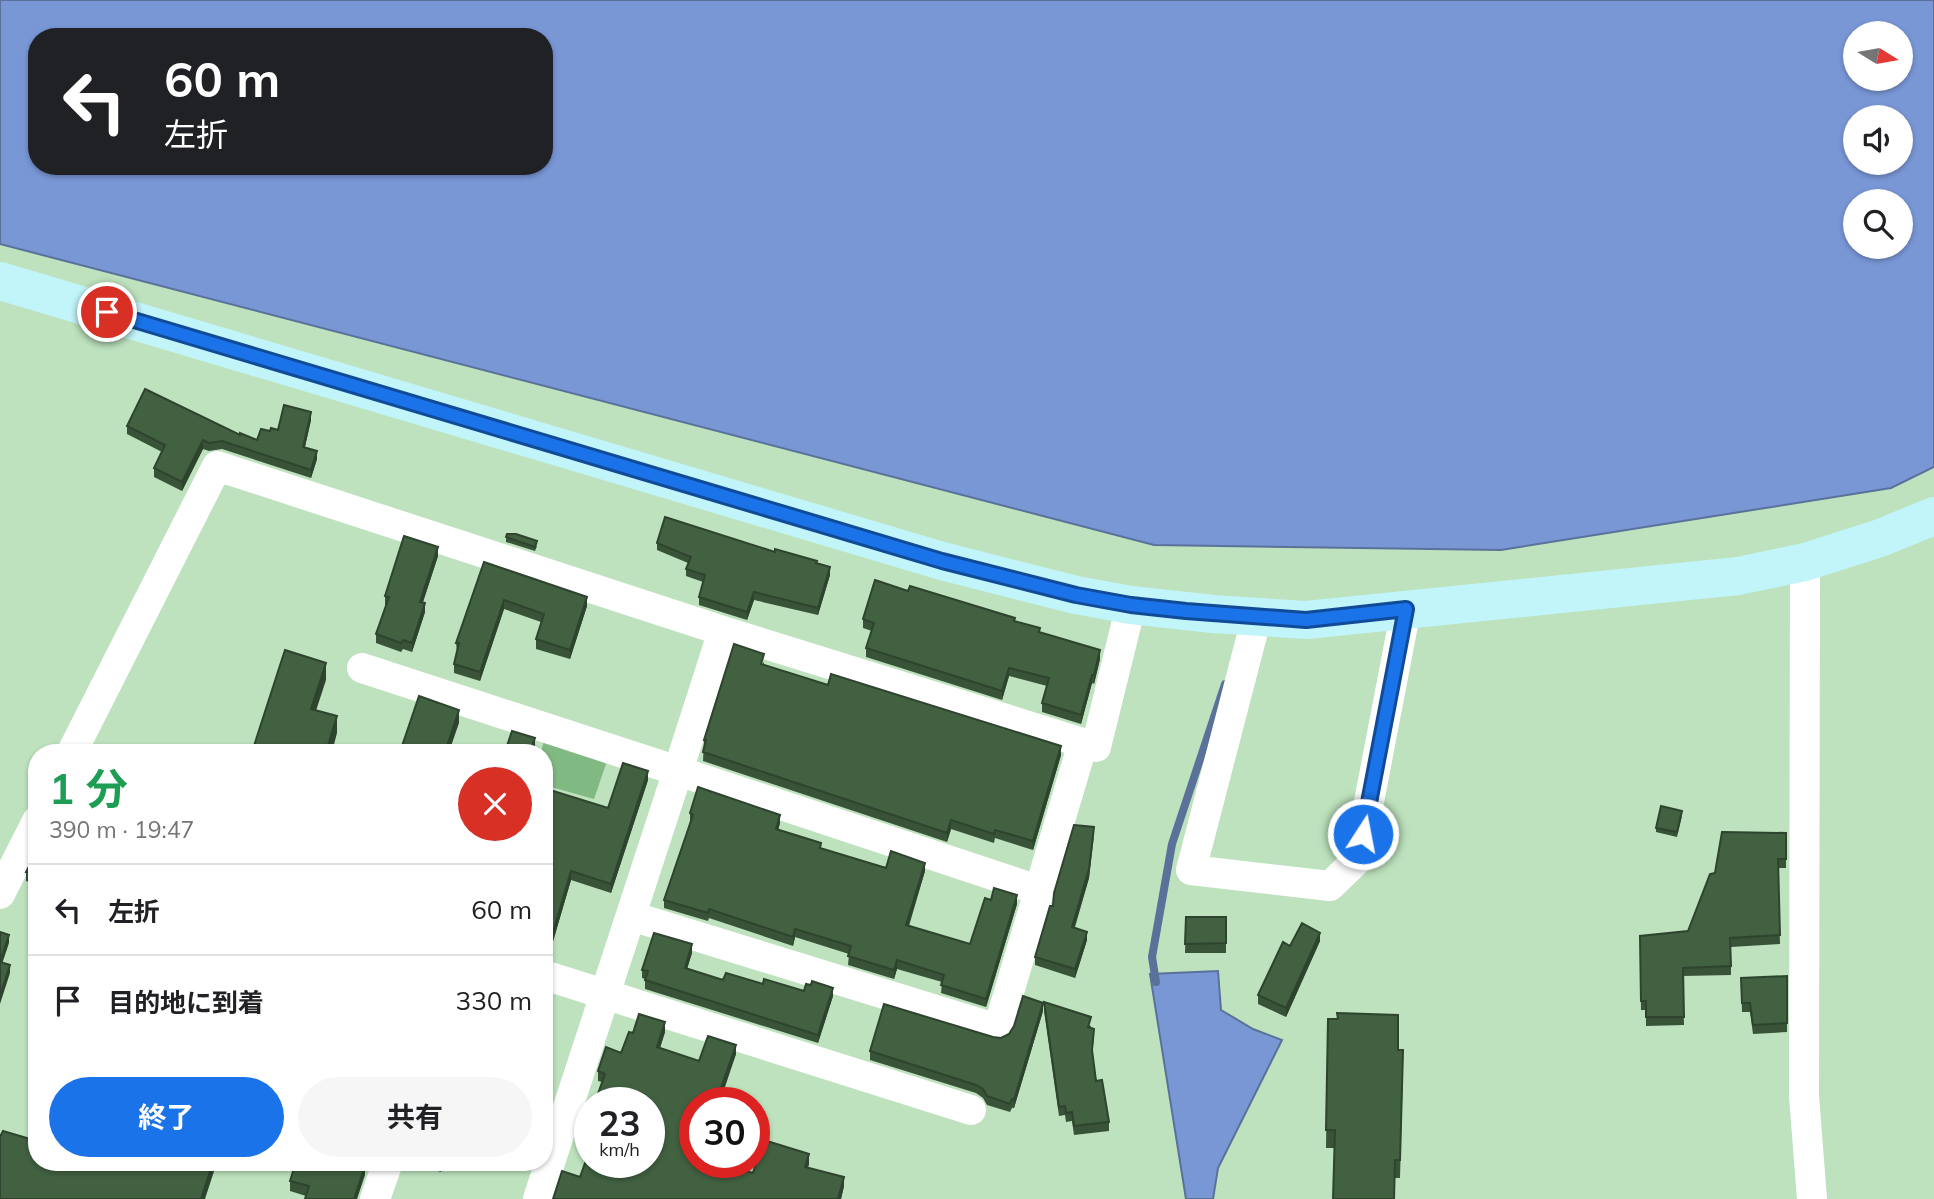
<!DOCTYPE html>
<html lang="ja">
<head>
<meta charset="utf-8">
<style>
	:root { --surface:#fff; --page:#f6f6f6; --text:#202124; --muted:#757577; --line:#e0e0e0; --accent:#1a73e8 }
	body { margin:0; font-family:Mulish,"Noto Sans JP",sans-serif; background:var(--page); color:var(--text); height:100vh; display:flex; flex-direction:column; font-size:26px; white-space:nowrap }
	* { box-sizing:border-box; margin:0 }
	p { font-size:23px; color:var(--muted) }
	.icon { flex:none; width:38px; height:38px; fill:none; stroke:currentColor; stroke-width:2; stroke-linecap:round; stroke-linejoin:round }
	.map { position:relative; flex:1; overflow:hidden }
	.panel { position:absolute; left:28px; top:744px; width:525px; height:427px; display:flex; flex-direction:column; background:var(--surface); border-radius:28px; box-shadow:0 2px 5px #0004 }
	.panel>* { flex:none }
	.guide { position:absolute; left:28px; top:28px; width:525px; height:147px; border-radius:28px; box-shadow:0 2px 5px #0004; background:#202124; color:#fff; overflow:hidden }
	.needle { width:46px; rotate:101deg }
	.tools { position:absolute; left:1843px; top:21px; display:grid; gap:14px }
	.tools a { display:grid; place-items:center; width:70px; height:70px; border-radius:50%; background:var(--surface); box-shadow:0 2px 5px #0004; font-size:35px }
	.speed { position:absolute; left:574px; top:1087px; display:flex; gap:14px; font-size:35px; font-weight:700; text-align:center }
	.speed>* { display:grid; place-content:center; width:91px; height:91px; border-radius:50%; background:var(--surface); box-shadow:0 2px 5px #0004; line-height:1 }
	.speed small { font-size:18px; font-weight:400 }
	.speed .limit { border:10px solid #d22; background:#fff; color:#111 }
	.pin { position:absolute; display:grid; place-items:center; width:60px; height:60px; color:#fff; margin:-30px; border:4px solid #fff; border-radius:50%; box-shadow:0 2px 7px #0007 }
	.me { position:absolute; width:77px; margin:-38px; rotate:11deg; stroke-linejoin:round; filter:drop-shadow(0 0 5px #0008) }
	.turn { display:flex; align-items:center; gap:24px; height:147px; padding:0 21px; font-size:32px }
	.turn .icon { width:91px; height:91px; stroke-width:2.5 }
	.turn b { display:block; font-size:49px; line-height:60px }
	.round { display:grid; place-items:center; flex:none; width:74px; height:74px; border-radius:37px; background:var(--page) }
	.head { display:flex; align-items:center; justify-content:space-between; height:119px; padding:0 21px }
	h1 { font-size:42px; font-weight:700; line-height:52px; color:#1e9e55 }
	.action { display:flex; gap:14px; margin-top:auto; padding:14px 21px }
	.action a { flex:1; height:80px; border-radius:42px; background:var(--accent); color:#fff; font-size:28px; font-weight:700; line-height:80px; text-align:center }
	.action a+a { background:var(--page); color:var(--text) }
	ul { padding:0; list-style:none }
	li { display:flex; align-items:center; gap:21px; height:91px; padding:0 21px; border-top:2px solid var(--line) }
	li div { flex:1 }
	li b { display:block; font-size:26px }
	li em { font-style:normal }
	.map>svg:first-child { display:block }
</style>
</head>
<body>
<div class="map">
<svg width="1934" height="1199" viewBox="0 0 1934 1199">
	<rect width="100%" height="100%" fill="#bde2bd"/>
	<path fill="#81b982" d="M545,737L608,758L594,799L544,785V752H541Z"/>
	<path fill="#7996d5" stroke="#5a729a" stroke-width="2" fill-rule="evenodd" d="M0,0H1934V467L1891,488L1501,550L1154,545L0,244ZM1855,33H1900V79H1855ZM37,37H544V166H37ZM1855,117H1900V163H1855ZM1855,201H1900V247H1855Z
		M1218,971L1221,1010L1253,1029L1282,1040L1218,1168L1213,1199H1186L1150,974Z"/>
	<g fill="none" stroke-linecap="round" stroke-linejoin="round">
		<path stroke="#5a729a" stroke-width="8" d="M1156,982L1152,957L1172,844L1225,684"/>
		<path stroke="#fff" stroke-width="30" d="M1805,562L1804,1096L1812,1199
			M1257,616L1191,870L1330,886L1358,859L1406,609
			M362,668L678,771L723,631L1083,743
			M72,752L217,466L723,631
			M0,894L37,821
			M631,916L998,1029L1083,743L1096,747L1131,605
			M544,975L971,1110
			M375,1199L388,1162
			M538,1199L678,771L1038,890"/>
		<path stroke="#c1f5fa" stroke-width="38" d="M0,281L942,561L1076,595L1131,605L1213,614L1306,620L1738,576L1805,562L1880,538L1934,516"/>
	</g>
	<path fill="#385338" d="M311,420L305,447L317,459L311,478L222,449L209,451L203,449L182,491L154,477V468L162,452L127,434V426L240,435L257,440L270,431L278,430Z
		M506,537L537,546L535,551L506,542Z
		M657,543L775,552L817,563L830,575L818,615L754,600L747,620L699,605V597L703,582L686,576V569L688,563L657,550Z
		M438,556L423,602L425,612L412,652L403,649L401,652L376,643V634L386,605H385V596Z
		M484,562L587,606L570,659L536,649V639L541,622L504,609L480,681L454,673V664L457,652L456,643Z
		M908,591L1015,621L1100,659L1094,684L1092,683L1081,724L1042,712V703L1047,686L1009,676L1002,700L866,657V648L872,631L863,628V619Z
		M764,662V665L828,685L1061,755L1033,850L995,838L994,843L951,829L947,842L703,761L704,740Z
		M648,780L611,893L571,880L551,948L544,946V788L608,808Z
		M690,813L780,823L778,830L821,848L886,868L925,871L909,926L970,944L1017,904L986,1007L941,993L942,982L897,969L894,979L848,965L849,954L795,937L793,946L709,918L708,921L664,908V900L690,822Z
		M1682,816L1677,837L1656,832V828Z
		M1786,833V868H1778L1780,944L1731,947V975L1683,976L1684,1025L1646,1026V1010H1641L1640,936L1688,931L1715,873Z
		M1094,836L1089,878L1075,927L1087,940L1075,978L1035,965V957L1053,906Z
		M37,851V885L26,881V872Z
		M1186,917H1226V953H1185Z
		M1320,941L1286,1017L1258,1004V995L1290,946Z
		M692,953L687,968L723,980L763,984L833,996L818,1043L645,989V979L642,978V970Z
		M1787,976V1032L1753,1034L1750,1012H1742L1741,978Z
		M1044,1002L1091,1026L1090,1028L1094,1038L1092,1054L1096,1081L1109,1122V1131L1074,1135L1072,1121L1066,1122L1065,1115L1059,1116L1044,1011Z
		M1043,1011L1014,1108H1012L1010,1112L987,1105L983,1098L976,1093L870,1060V1051L993,1037L1001,1038L1009,1034Z
		M1328,1019L1398,1050L1403,1068L1400,1178H1395L1334,1148H1326Z
		M665,1032L660,1048L699,1061L736,1054L695,1162L753,1173L809,1164L808,1167L844,1186L841,1199H553L580,1177L649,1162L602,1082L598,1081V1071L621,1053L633,1033Z
		M590,1118V1137L587,1136V1126Z
		M413,1162H447L444,1170L442,1169L441,1172L413,1164Z
		M365,1175L306,1196L290,1191V1181Z"/>
	<path fill="#2e442e" d="M311,412V420L303,455V447Z
		M203,440V449L182,491V482Z
		M317,451V459L311,478V470Z
		M438,547V556L420,611V602Z
		M830,567V575L818,615V608Z
		M754,592V600L747,620V612Z
		M587,597V606L570,659V650Z
		M504,600V609L480,681V672Z
		M425,603V612L412,652V643Z
		M1100,650V659L1094,684V675Z
		M326,663V680L311,726V709Z
		M1009,668V676L1002,700V691Z
		M1092,675V683L1081,724V715Z
		M459,710V723L449,752H445Z
		M337,716V733L332,752H326Z
		M535,738V747L533,752H530Z
		M1061,746V755L1033,850V841Z
		M648,771V780L611,893V884Z
		M780,815V823L776,838V829Z
		M951,820V829L947,842V833Z
		M1094,827L1089,878L1072,935V927Z
		M925,863V871L906,933V925Z
		M571,871V880L551,948V939Z
		M1017,895V904L986,1007V999Z
		M795,929V937L793,946V937Z
		M1087,932V940L1075,978V969Z
		M1320,933V941L1286,1017V1008Z
		M9,935V943L0,970V962Z
		M692,944V953L685,976V968Z
		M897,960V969L894,979V970Z
		M10,965V973L0,1004V996Z
		M833,988V996L818,1043V1035Z
		M1043,1003V1011L1014,1108V1100Z
		M665,1022V1032L657,1057V1047Z
		M736,1045V1054L720,1102H716Z
		M809,1154V1164L805,1176V1167Z
		M213,1162H217L205,1199H201Z
		M365,1165V1175L357,1199H354Z
		M844,1177V1186L841,1199H838Z"/>
	<path fill="#416141" stroke="#2e442e" stroke-width="2" d="M145,389L240,435V433L257,440L261,429L270,431L271,428L278,430L284,405L311,412L303,447L317,451L311,470L222,441L209,443L203,440L182,482L154,468L165,445L127,426Z
		M665,517L775,552V549L817,561L816,563L830,567L818,608L754,592L747,612L699,597L705,575L686,569L691,557L657,543Z
		M507,534H516L537,541L535,547L506,537Z
		M404,536L438,547L420,602L425,603L412,643L403,640L401,643L376,634L389,597L385,596Z
		M484,562L587,597L570,650L536,639L544,614L504,600L480,672L454,664L459,643H456Z
		M875,580L908,591L910,586L1015,618L1014,621L1040,628L1039,632L1100,650L1094,675H1092L1081,715L1042,703L1049,678L1009,668L1002,691L866,648L874,623L863,619Z
		M734,644L764,654L761,664L828,685L831,674L1061,746L1033,841L995,830L994,834L951,820L947,833L703,752L706,740H704Z
		M285,650L326,663L311,709L337,716L326,752H252Z
		M419,696L459,710L445,752H400Z
		M512,731L535,738L530,752H505Z
		M623,763L648,771L611,884L571,871L551,939L544,937V788L608,808Z
		M698,787L780,815L776,829L821,843L820,848L886,868L891,851L925,863L906,925L970,944L985,898L991,900L994,888L1017,895L986,999L941,985L944,975L897,960L894,970L848,956L851,946L795,929L793,937L709,909L708,913L664,900L693,815L690,813Z
		M1661,806L1682,811L1677,832L1656,828Z
		M1074,825L1094,827L1089,869L1072,927L1087,932L1075,969L1035,957L1050,906H1053L1054,893Z
		M1722,832L1786,833V859H1778L1780,935L1730,938L1731,966L1683,968L1684,1017H1646V1001H1641L1640,936L1688,931L1710,874L1715,873Z
		M37,851V875L26,872Z
		M1186,917H1226V943L1185,944Z
		M1302,923L1320,933L1286,1008L1258,995L1283,942L1290,946Z
		M0,932L9,935L0,962L10,965L0,996Z
		M654,933L692,944L685,968L723,980L726,973L763,984L764,979L804,991L806,984L811,985L812,981L833,988L818,1035L645,980L648,971L642,970Z
		M1787,976V1023L1753,1025L1750,1003H1742L1741,978Z
		M1023,996L1043,1003L1014,1100L1012,1099L1010,1104L987,1096L983,1089L976,1085L870,1051L884,1004L993,1037L1001,1038L1009,1034L1014,1026Z
		M1044,1002L1091,1017L1088,1027L1094,1029L1092,1050L1096,1081L1102,1080L1109,1122L1074,1126L1072,1112L1066,1113L1065,1106L1059,1107Z
		M1337,1013L1398,1015V1050H1403L1400,1160H1395L1394,1199H1333L1335,1130H1326L1328,1019H1338Z
		M639,1014L665,1022L657,1047L699,1061L708,1036L736,1045L716,1102H695V1162H714L753,1173L760,1151L763,1152L767,1141L809,1154L805,1167L844,1177L838,1199H553L562,1171L580,1177L590,1149V1162H649V1102H595L605,1074L598,1071L606,1047L621,1053L629,1032L633,1033Z
		M3,1131L37,1141V1162H213L201,1199H0V1135H1Z
		M296,1162H357L365,1165L354,1199H305L309,1186L290,1181Z"/>
	<g fill="none" stroke-linecap="round" stroke-linejoin="round">
		<defs>
			<path id="route" d="M107,312L942,561L1076,595L1131,605L1186,611L1306,620L1406,609L1363,834"/>
		</defs>
		<use href="#route" stroke="#114b97" stroke-width="18"/>
		<use href="#route" stroke="#1a73e8" stroke-width="12"/>
	</g>
</svg>
<div class="tools">
<a><svg class="needle" viewBox="-14 -14 28 28"><path d="M0-13l5 13h-10z" fill="#e53935"/><path d="M0 13l5-13h-10z" fill="#757577"/></svg></a>
<a><svg class="icon" aria-label="sound" viewBox="0 0 24 24"><path d="M4 9h4l5-4v14l-5-4H4zM17 9q2 3 0 6"/></svg></a>
<a><svg class="icon" aria-label="search" viewBox="0 0 24 24"><circle cx="10" cy="10" r="6"/><path d="M15 15l6 6"/></svg></a>
</div>
<div class="speed"><div>23<small>km/h</small></div><div class="limit">30</div></div>
<div class="pin" style="left:107px;top:312px;background:#d93025"><svg class="icon" aria-label="arrive" viewBox="0 0 24 24"><path d="M6 21V4h12l-3 4 3 4H6"/></svg></div>
<svg class="me" style="left:1363px;top:834px" viewBox="-20 -20 40 40"><circle r="17" fill="#1a73e8" stroke="#fff" stroke-width="3"/><path d="M0-11L8 9 0 5-8 9z" fill="#fff"/></svg>
<div class="guide">
<div class="turn"><svg class="icon" aria-label="left" viewBox="0 0 24 24"><path d="M17 20v-9H6M10 6l-5 5 5 5"/></svg><div><b>60 m</b>左折</div></div>
</div>
<section class="panel">
<div class="head"><div><h1>1 分</h1><p>390 m · 19:47</p></div><a class="round" style="background:#d93025;color:#fff"><svg class="icon" aria-label="close" viewBox="0 0 24 24"><path d="M6 6l12 12M18 6L6 18"/></svg></a></div>
<ul>
<li><svg class="icon" aria-label="left" viewBox="0 0 24 24"><path d="M17 20v-9H6M10 6l-5 5 5 5"/></svg><div><b>左折</b></div><em>60 m</em></li>
<li><svg class="icon" aria-label="arrive" viewBox="0 0 24 24"><path d="M6 21V4h12l-3 4 3 4H6"/></svg><div><b>目的地に到着</b></div><em>330 m</em></li>
</ul>
<div class="action"><a>終了</a><a>共有</a></div>
</section>
</div>
</body>
</html>
